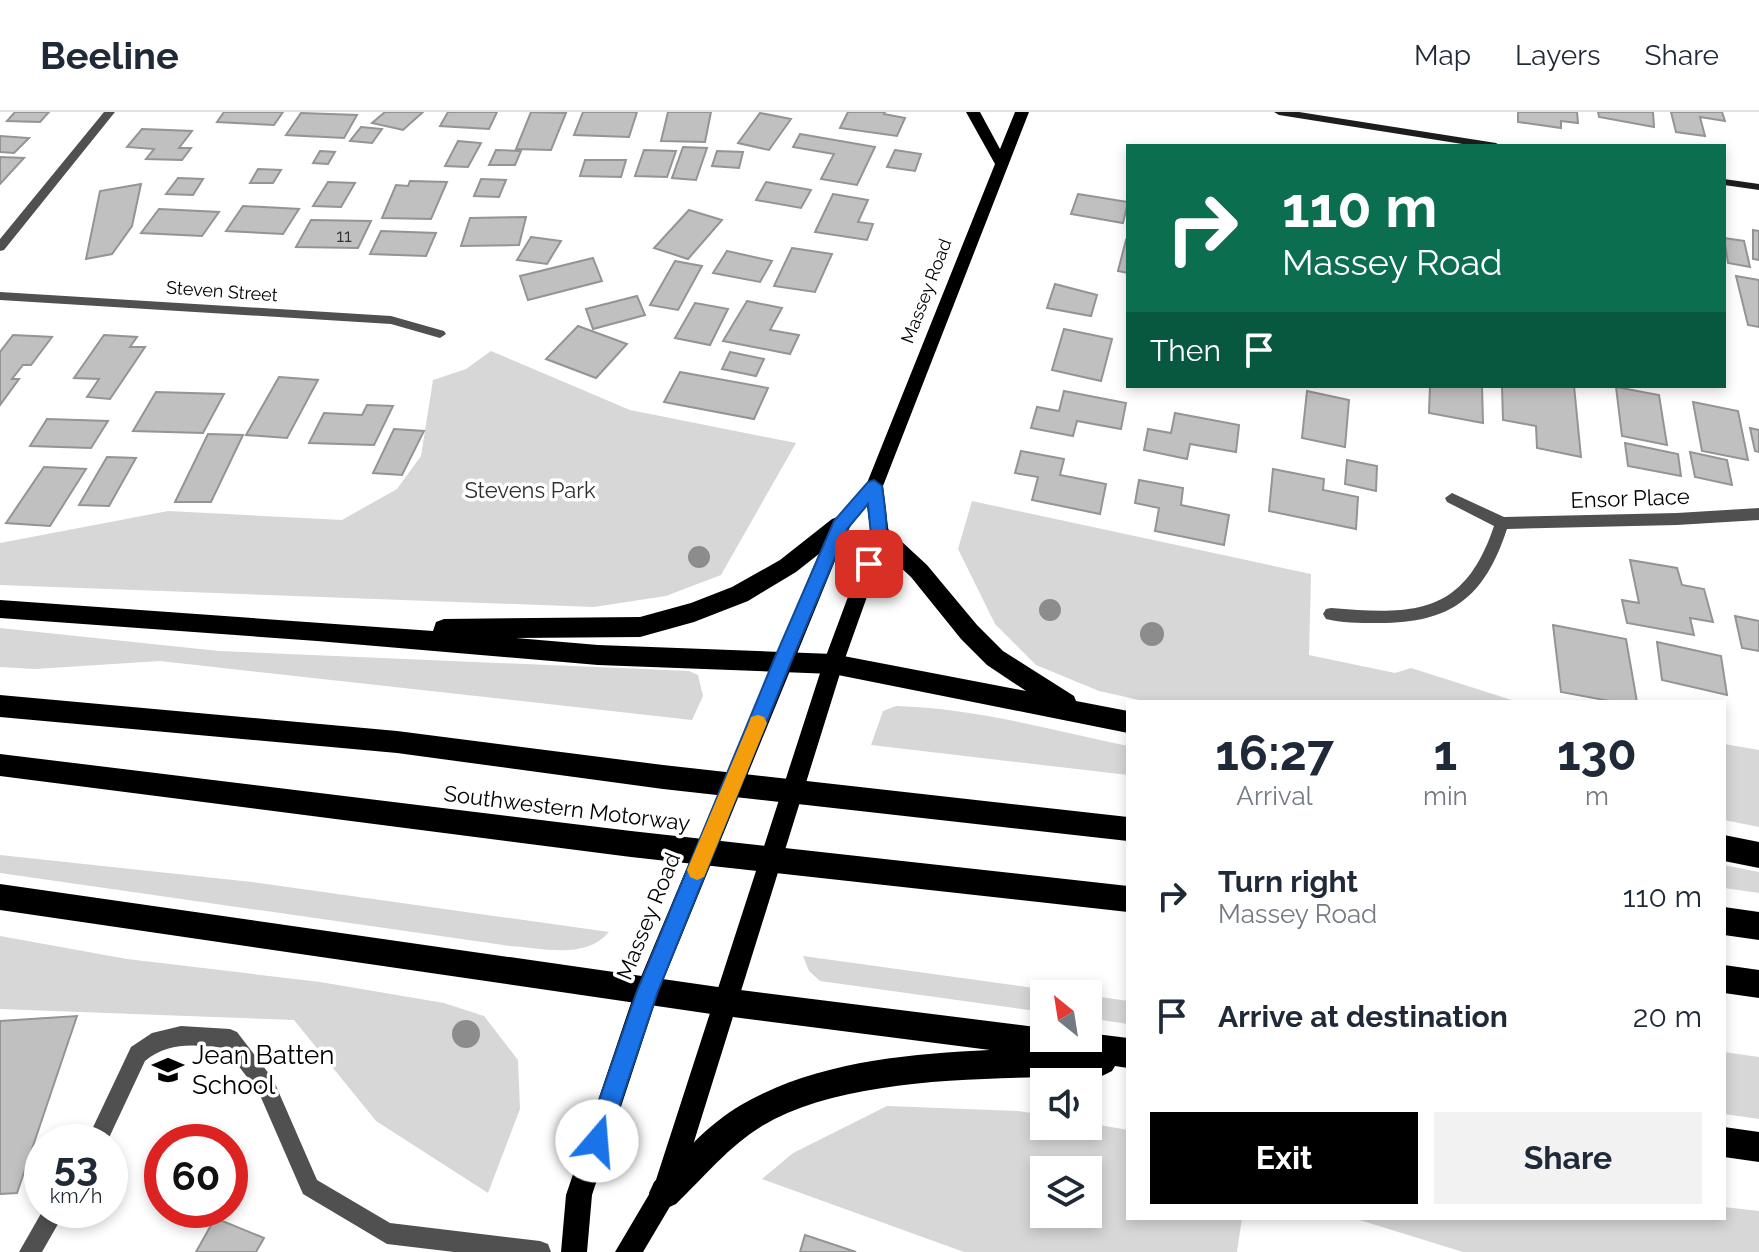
<!DOCTYPE html>
<html lang="en">
<head>
<meta charset="utf-8">
<style>
	:root { --surface:#fff; --page:#f2f2f3; --text:#1f2937; --muted:#747a83; --line:#e0e1e3; --accent:#000 }
	body { margin:0; font-family:Raleway,sans-serif; background:var(--page); color:var(--text); height:100vh; display:flex; flex-direction:column; font-size:30px; white-space:nowrap }
	* { box-sizing:border-box; margin:0 }
	p { font-size:26px; color:var(--muted) }
	.icon { flex:none; width:44px; height:44px; fill:none; stroke:currentColor; stroke-width:2; stroke-linecap:round; stroke-linejoin:round }
	.map { position:relative; flex:1; overflow:hidden }
	.panel { position:absolute; left:1126px; top:588px; width:600px; height:520px; display:flex; flex-direction:column; background:var(--surface); border-radius:0px; box-shadow:0 4px 12px #0003 }
	.panel>* { flex:none }
	.top-card { position:absolute; left:1126px; top:32px; width:600px; height:244px; border-radius:0px; box-shadow:0 4px 12px #0003; background:#0b6e4f; color:#fff; overflow:hidden }
	.needle { width:52px; rotate:330deg }
	.tools { position:absolute; left:1030px; top:868px; display:grid; gap:16px }
	.tools a { display:grid; place-items:center; width:72px; height:72px; border-radius:0px; background:var(--surface); box-shadow:0 4px 12px #0003; font-size:40px }
	.speed { position:absolute; left:24px; top:1012px; display:flex; gap:16px; font-size:40px; font-weight:700; text-align:center }
	.speed>* { display:grid; place-content:center; width:104px; height:104px; border-radius:50%; background:var(--surface); box-shadow:0 4px 12px #0003; line-height:1 }
	.speed small { font-size:20px; font-weight:400 }
	.speed .limit { border:12px solid #d22; background:#fff; color:#111 }
	.pin { position:absolute; display:grid; place-items:center; width:68px; height:68px; color:#fff; margin:-34px; border-radius:16px; box-shadow:0 4px 12px #0006 }
	.me { position:absolute; width:88px; margin:-44px; rotate:18deg; stroke-linejoin:round; filter:drop-shadow(0 0 6px #0008) }
	.turn { display:flex; align-items:center; gap:28px; height:168px; padding:0 24px; font-size:36px }
	.turn .icon { width:104px; height:104px; stroke-width:2.5 }
	.turn b { display:block; font-size:56px; line-height:68px }
	.then { display:flex; align-items:center; height:76px; padding:0 24px; background:#0003; gap:16px; font-size:30px }
	.eta { display:flex; justify-content:space-evenly; align-items:center; height:136px; text-align:center }
	.eta b { font-size:48px; font-weight:700; line-height:56px }
	.cta { display:flex; gap:16px; margin-top:auto; padding:16px 24px }
	.cta a { flex:1; height:92px; border-radius:0px; background:var(--accent); color:#fff; font-size:32px; font-weight:700; line-height:92px; text-align:center }
	.cta a+a { background:var(--page); color:var(--text) }
	ul { padding:0; list-style:none }
	li { display:flex; align-items:center; gap:24px; height:120px; padding:0 24px }
	li div { flex:1 }
	li b { display:block; font-size:30px }
	li em { font-style:normal }
	header { display:flex; align-items:center; gap:48px; box-sizing:border-box; height:112px; padding:0 40px; background:var(--surface); border-bottom:2px solid var(--line) }
	header strong { font-size:38px }
	nav { display:flex; gap:44px; margin-inline-start:auto; font-size:28px }
	.map>svg:first-child { display:block }
</style>
</head>
<body>
<header>
<strong>Beeline</strong>
<nav><a>Map</a><a>Layers</a><a>Share</a></nav>
</header>
<div class="map">
<svg width="1759" height="1140" viewBox="0 0 1759 1140">
	<rect width="100%" height="100%" fill="#fff"/>
	<path fill="#d7d7d7" fill-rule="evenodd" d="M491,239L630,298L796,331L721,463L666,484L594,495L0,473V431L168,399L342,408L397,377L421,344L433,268L466,257Z
		M972,389L1311,462L1309,543L1395,561L1411,556L1518,590H1148L1099,579L1036,553L995,512L958,437Z
		M0,516L219,539L689,559L698,563L703,584L692,608L160,549L35,557L0,555Z
		M896,594C974,596 1052,618 1128,634V663L871,633L883,599Z
		M1724,632L1759,638V715L1724,708Z
		M0,743L252,770L609,820C585,848 543,836 510,834L0,761Z
		M1724,753L1759,760V781L1724,776Z
		M0,824L127,847L320,870L444,891L484,904L518,948L520,997L488,1081L376,1009L294,908L0,897Z
		M803,844L1078,882H1044V900L820,869L809,859Z
		M1088,883L1128,889V912L1088,906Z
		M1724,940L1759,945V1007L1724,1002Z
		M887,994L1018,999L1044,1003V1014H1088V1011L1128,1018V1106H1242L1237,1140H964L762,1067L793,1041ZM1044,1058H1088V1102H1044Z
		M1724,1095L1759,1099V1140H1463L1353,1106H1724Z"/>
	<path fill="#c0c0c0" stroke="#949494" stroke-width="2" d="M15,0H49L40,10L7,9Z
		M224,0H283L274,13L217,10Z
		M385,0H423L403,18L372,11Z
		M448,0H497L489,17L440,14Z
		M531,0L566,1L551,38L516,37Z
		M583,0H637L629,25L574,23Z
		M668,0H711L705,30L661,29Z
		M848,0H885L884,2L905,6L897,24L840,16Z
		M1518,0H1577L1578,11L1561,9V16L1518,10Z
		M1598,0H1653L1654,15L1599,5Z
		M1671,0H1722L1725,9L1700,5L1705,24L1676,20Z
		M301,1L357,3L344,26L286,23Z
		M760,1L791,7L769,38L738,31Z
		M361,15L382,17L372,31L350,29Z
		M142,17L192,19L179,36H191L182,48L146,47L154,37L127,35Z
		M800,22L875,35L857,73L821,67L834,42L793,35Z
		M0,24L29,26L14,41L0,40Z
		M458,29L481,31L468,55L445,54Z
		M683,35L707,36L696,68L672,66Z
		M496,38L521,39L515,53H489Z
		M644,38L676,39L667,65L635,64Z
		M895,38L921,42L915,59L887,55Z
		M320,39L335,40L328,52L313,51Z
		M717,39L743,40L739,56L712,54Z
		M0,45L24,46L0,72Z
		M585,48H626L621,65L580,64Z
		M258,57L281,58L273,71H250Z
		M178,66L203,67L193,83L166,82Z
		M481,67L506,68L499,85L474,84Z
		M410,69L447,70L431,107L382,106L396,73L408,74Z
		M328,70L355,71L341,95L313,94Z
		M766,70L811,78L801,96L756,88Z
		M141,72L132,114L112,142L86,147L100,79Z
		M833,82L868,88L858,110L873,112L867,128L815,120Z
		M1078,82L1128,90L1123,111L1071,102Z
		M243,94L299,97L283,122L226,119Z
		M159,97L219,100L202,124L141,121Z
		M689,98L722,108L688,147L654,136Z
		M526,105L519,133L461,134L470,106Z
		M311,108L371,109L358,136L296,135Z
		M1753,118L1759,119V148L1753,147Z
		M381,119L436,121L426,144L370,142Z
		M531,125L561,129L547,152L517,148Z
		M1724,126L1744,129L1750,155L1728,151Z
		M1126,128L1128,129V161L1118,159Z
		M792,136L832,142L815,180L774,174Z
		M727,139L772,149L760,170L713,161Z
		M593,146L602,169L528,188L520,164Z
		M675,149L702,154L678,198L650,193Z
		M1736,164L1759,168V215L1748,213Z
		M1055,172L1097,183L1091,204L1047,196Z
		M637,184L645,203L593,217L586,197Z
		M747,189L782,196L770,218L799,223L790,242L723,229Z
		M695,191L728,197L710,233L675,226Z
		M578,214L627,232L596,266L546,247Z
		M1064,217L1112,227L1101,269L1052,258Z
		M13,223L52,225L31,253H23L12,267H19L0,293V240Z
		M104,223L137,225L130,235H145L110,287L87,285L99,267L74,266Z
		M730,240L764,247L756,264L722,257Z
		M680,260L768,276L754,307L664,290Z
		M279,265L318,268L287,326L246,323Z
		M1430,274H1482L1483,311L1429,301Z
		M1502,274H1574L1581,345L1537,336L1536,314L1503,308Z
		M1616,275L1659,283L1667,333L1622,324Z
		M1064,279L1126,291L1121,317L1077,309L1073,324L1031,316L1037,295L1059,299Z
		M1307,279L1349,288L1345,335L1302,326Z
		M156,280L224,282L203,321L133,319Z
		M1693,290L1738,299L1748,348L1702,339Z
		M367,293L393,294L374,333L309,331L324,301L362,303Z
		M1175,301L1239,313L1236,340L1190,332L1187,347L1144,338L1148,317L1171,321Z
		M47,307L108,309L91,336L30,334Z
		M1750,316L1759,318V340L1755,339Z
		M394,317L424,319L402,363L373,361Z
		M208,322L243,323L211,390H175Z
		M1625,331L1678,342L1681,364L1628,354Z
		M1021,339L1064,347L1060,363L1106,372L1100,402L1032,388L1038,365L1015,361Z
		M1690,340L1727,348L1732,373L1695,365Z
		M107,345L136,346L109,394L79,393Z
		M1347,348L1377,354L1376,379L1345,372Z
		M44,355L86,357L50,414L6,411Z
		M1273,357L1324,367L1323,378L1358,385L1356,417L1269,399Z
		M1139,368L1183,376L1181,393L1229,403L1224,433L1155,419L1159,396L1135,391Z
		M1630,448L1677,456L1682,473L1704,477L1713,510L1690,506L1694,523L1627,511L1622,488L1639,491Z
		M1735,504L1759,509V539L1742,536Z
		M1553,513L1626,527L1637,590H1615L1561,580Z
		M1657,530L1721,544L1727,583L1662,568Z
		M77,904L17,1081L0,1082V909Z
		M215,1106L264,1126L256,1140H196Z
		M805,1123L856,1140H800Z"/>
	<g fill="none" stroke-linecap="round" stroke-linejoin="round">
		<path fill="#505050" fill-rule="evenodd" d="M181,914L230,917L237,920L273,967L317,1068L390,1111L540,1129L548,1132L551,1140H454L387,1132L303,1082L259,981L225,936C195,933 169,929 145,949L107,1030H86L131,935L152,921Z
			M43,1098H66L42,1140H19Z"/>
		<path fill="#505050" fill-rule="evenodd" d="M104,0H115L4,138L0,139V127Z
			M0,180L391,204L444,219L446,222L440,226L391,212L0,188Z
			M1452,381L1504,405L1677,401L1759,396V408L1677,413L1507,417C1484,487 1450,512 1375,511C1359,511 1341,511 1326,507L1323,502L1326,497L1331,496C1415,503 1464,503 1494,414L1447,390L1445,386Z"/>
		<path fill="#1d1d1d" fill-rule="evenodd" d="M1274,0H1299L1496,31L1501,34H1475L1279,3Z
			M1724,67L1759,72V78L1724,73Z"/>
		<path fill="#000" fill-rule="evenodd" d="M966,0H980L1000,37L1015,0H1029L883,374L889,423L843,552L678,1081L643,1140H615L654,1074L823,552L871,423L867,394L848,417L659,879L592,1083L587,1140H561L566,1083L635,879L831,413L867,371L995,52Z"/>
		<path fill="#000" fill-rule="evenodd" d="M840,404L848,407L851,413L848,419L796,460L748,489L694,510L640,525L516,526L598,533L833,542L1026,579L987,553L961,527L911,465L872,429L869,423L872,417L880,414L888,417L927,453L977,513L1003,539L1074,584L1076,589L1128,599V621L833,562L598,553L317,529L0,506V488L433,519L436,510L444,507L640,505L691,491L732,475L780,448L832,407Z
			M0,583L397,619L663,653L1128,705V729L663,677L397,641L0,605Z
			M0,642L631,719L1128,774V800L631,745L0,664Z
			M1724,723L1759,730V756L1724,749Z
			M0,772L725,876L1044,916V926H1088V921L1128,926V956L1115,954L1112,959L1102,964C1001,967 849,962 762,1014C729,1034 703,1066 676,1092L665,1097L654,1092L649,1081L654,1070C681,1044 708,1012 741,993C815,950 906,942 990,938L725,904L0,798Z
			M1724,795L1759,800V828L1724,823Z
			M1724,853L1759,858V886L1724,881Z
			M1724,1015L1759,1020V1050L1724,1045Z"/>
	</g>
	<g fill="#8c8c8c">
		<circle cx="699" cy="445" r="11"/>
		<circle cx="1050" cy="498" r="11"/>
		<circle cx="1152" cy="522" r="12"/>
		<circle cx="466" cy="922" r="14"/>
	</g>
	<path fill="#1a73e8" stroke="#114b97" stroke-width="2" d="M874,368L882,374C885,395 895,450 869,459L860,452L871,423L868,392L847,417L791,550L658,879L605,1037L597,1041L589,1037L585,1029L637,879L773,550L834,409L868,370Z"/>
	<path fill="#f59e0b" d="M758,603L764,605L767,611L704,765L697,768L690,765L687,758L749,611L751,605Z"/>
	<defs>
		<symbol id="school-bare" viewBox="-9 -9 18 18"><path d="M0-5L7-2L0 1L-7-2ZM-4 1L0 2.5L4 1V4Q0 6-4 4Z" fill="#000" stroke="#fff" stroke-width="2.5" paint-order="stroke"/></symbol>
	</defs>
	<g fill-rule="evenodd">
		<use href="#school-bare" x="146" y="936" width="44" height="44"/>
	</g>
	<g text-anchor="middle" dominant-baseline="central" stroke-width="7" stroke-linejoin="round" paint-order="stroke">
		<g font-size="18" fill="#303030">
			<text x="344" y="123">11</text>
		</g>
		<g font-size="18" fill="#000" stroke="#fff">
			<text transform="translate(222 179) rotate(4)">Steven Street</text>
			<text transform="translate(926 179) rotate(-69)">Massey Road</text>
		</g>
		<g font-size="22" fill="#2e2e2e" stroke="#fff">
			<text x="530" y="378">Stevens Park</text>
		</g>
		<g font-size="22" fill="#000" stroke="#fff">
			<text transform="translate(1630 386) rotate(-2)">Ensor Place</text>
			<text transform="translate(567 696) rotate(7)">Southwestern Motorway</text>
			<text transform="translate(648 804) rotate(-68)">Massey Road</text>
		</g>
		<g font-size="26" fill="#000" stroke="#fff" text-anchor="start">
			<text x="192" y="943">Jean Batten<tspan x="192" dy="30">School</tspan></text>
		</g>
	</g>
</svg>
<div class="tools">
<a><svg class="needle" viewBox="-14 -14 28 28"><path d="M0-13l5 13h-10z" fill="#e53935"/><path d="M0 13l5-13h-10z" fill="#747a83"/></svg></a>
<a><svg class="icon" aria-label="sound" viewBox="0 0 24 24"><path d="M4 9h4l5-4v14l-5-4H4zM17 9q2 3 0 6"/></svg></a>
<a><svg class="icon" aria-label="layers" viewBox="0 0 24 24"><path d="M12 4l9 5-9 5-9-5zM3 14l9 5 9-5"/></svg></a>
</div>
<div class="speed"><div>53<small>km/h</small></div><div class="limit">60</div></div>
<div class="pin" style="left:869px;top:452px;background:#d93025"><svg class="icon" aria-label="arrive" viewBox="0 0 24 24"><path d="M6 21V4h12l-3 4 3 4H6"/></svg></div>
<svg class="me" style="left:597px;top:1029px" viewBox="-20 -20 40 40"><circle r="19" fill="#fff"/><path d="M0-13L10 11 0 6-10 11z" fill="#1a73e8"/></svg>
<div class="top-card">
<div class="turn"><svg class="icon" aria-label="right" viewBox="0 0 24 24"><path d="M7 20v-9h11M14 6l5 5-5 5"/></svg><div><b>110 m</b>Massey Road</div></div>
<div class="then">Then<svg class="icon" aria-label="arrive" viewBox="0 0 24 24"><path d="M6 21V4h12l-3 4 3 4H6"/></svg></div>
</div>
<section class="panel">
<div class="eta">
<div><b>16:27</b><p>Arrival</p></div>
<div><b>1</b><p>min</p></div>
<div><b>130</b><p>m</p></div>
</div>
<ul>
<li><svg class="icon" aria-label="right" viewBox="0 0 24 24"><path d="M7 20v-9h11M14 6l5 5-5 5"/></svg><div><b>Turn right</b><p>Massey Road</p></div><em>110 m</em></li>
<li><svg class="icon" aria-label="arrive" viewBox="0 0 24 24"><path d="M6 21V4h12l-3 4 3 4H6"/></svg><div><b>Arrive at destination</b></div><em>20 m</em></li>
</ul>
<div class="cta"><a>Exit</a><a>Share</a></div>
</section>
</div>
</body>
</html>
